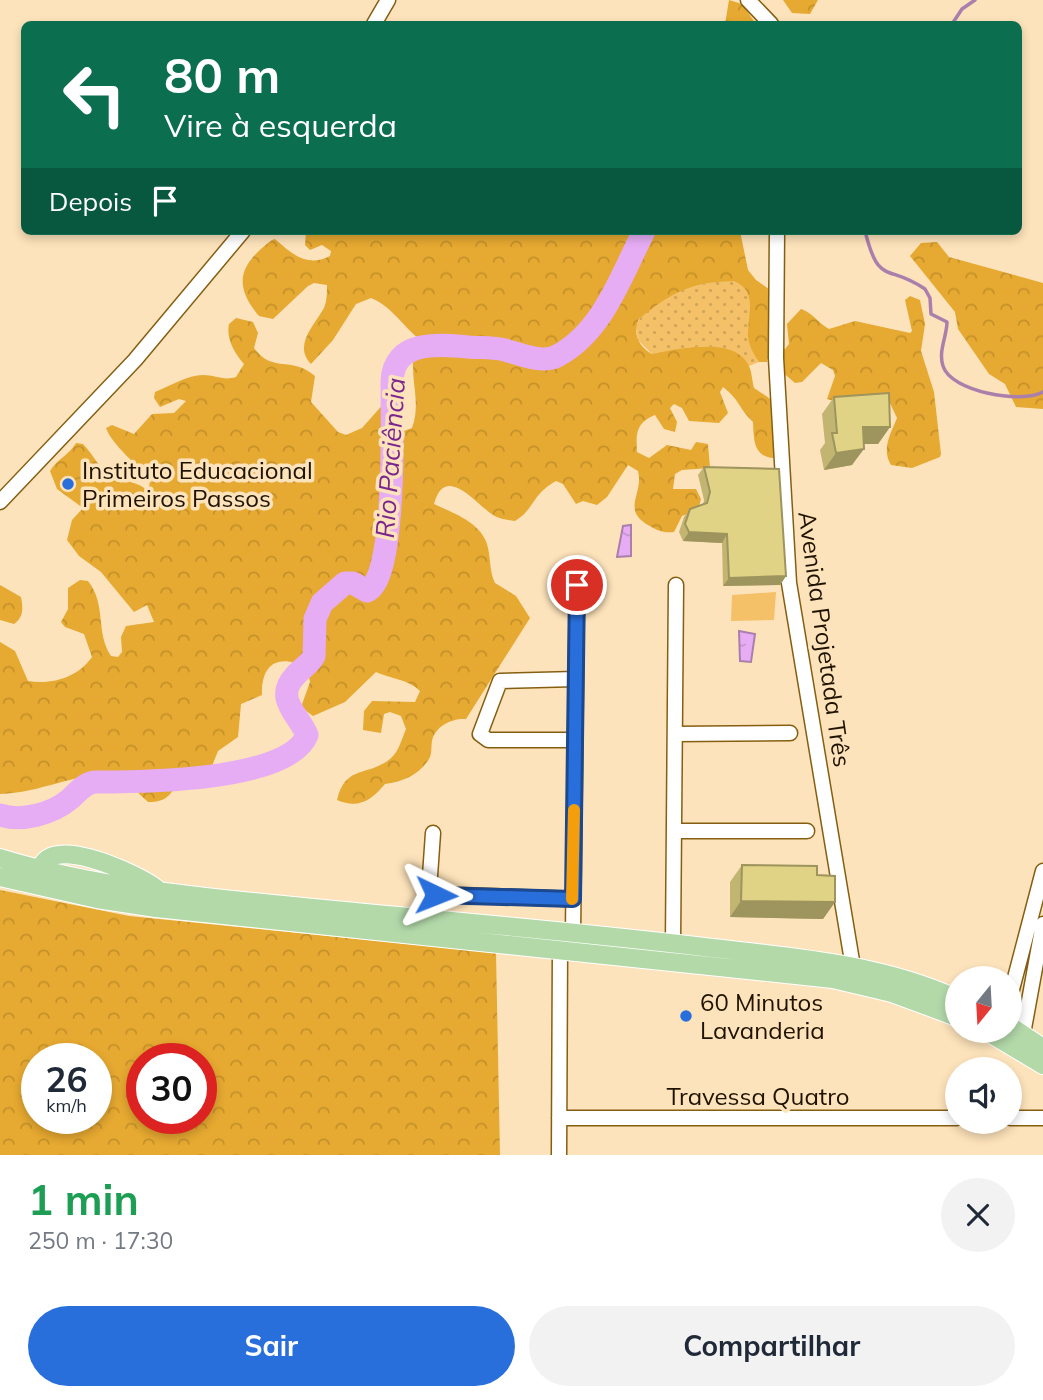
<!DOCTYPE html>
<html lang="pt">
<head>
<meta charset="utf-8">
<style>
	:root { --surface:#fff; --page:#f2f2f3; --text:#1f2937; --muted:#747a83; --accent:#296fdb }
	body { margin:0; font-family:Mulish,sans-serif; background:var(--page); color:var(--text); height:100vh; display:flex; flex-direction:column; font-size:26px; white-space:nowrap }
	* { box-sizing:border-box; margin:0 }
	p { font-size:23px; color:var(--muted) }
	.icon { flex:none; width:38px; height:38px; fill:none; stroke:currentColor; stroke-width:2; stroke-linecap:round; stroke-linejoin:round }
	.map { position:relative; height:1155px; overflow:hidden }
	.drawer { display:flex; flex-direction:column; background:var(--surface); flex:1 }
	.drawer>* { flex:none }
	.guide { position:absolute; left:21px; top:21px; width:1001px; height:214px; border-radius:10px; box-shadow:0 4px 10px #0003; background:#0b6e4f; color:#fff; overflow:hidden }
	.needle { width:46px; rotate:198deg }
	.tools { position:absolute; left:945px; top:966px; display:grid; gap:14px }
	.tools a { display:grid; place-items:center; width:77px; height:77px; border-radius:50%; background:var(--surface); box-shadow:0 4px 10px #0003; font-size:35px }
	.speed { position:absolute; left:21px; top:1043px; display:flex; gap:14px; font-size:35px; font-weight:700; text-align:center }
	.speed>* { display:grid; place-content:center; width:91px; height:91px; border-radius:50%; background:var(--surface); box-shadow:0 4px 10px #0003; line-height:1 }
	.speed small { font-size:18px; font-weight:400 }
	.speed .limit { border:10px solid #d22; background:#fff; color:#111 }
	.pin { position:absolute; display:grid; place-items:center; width:60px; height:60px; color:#fff; margin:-30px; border:4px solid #fff; border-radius:50%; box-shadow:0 2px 7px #0007 }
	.me { position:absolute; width:77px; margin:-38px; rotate:92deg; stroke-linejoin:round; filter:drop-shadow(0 0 5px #0008) }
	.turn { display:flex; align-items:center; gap:24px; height:147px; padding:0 28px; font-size:32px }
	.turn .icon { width:91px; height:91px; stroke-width:2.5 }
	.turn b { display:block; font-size:49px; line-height:60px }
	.then { display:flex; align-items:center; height:66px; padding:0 28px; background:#0003; gap:14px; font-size:26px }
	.round { display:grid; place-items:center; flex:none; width:74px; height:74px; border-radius:37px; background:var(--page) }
	.summary { display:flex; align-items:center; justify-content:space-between; height:119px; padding:0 28px }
	h1 { font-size:42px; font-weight:700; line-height:52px; color:#1e9e55 }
	.button { display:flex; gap:14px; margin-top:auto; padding:14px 28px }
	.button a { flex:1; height:80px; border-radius:42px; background:var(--accent); color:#fff; font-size:28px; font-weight:700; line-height:80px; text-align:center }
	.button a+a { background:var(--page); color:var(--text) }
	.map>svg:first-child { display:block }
</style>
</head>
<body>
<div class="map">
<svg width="1043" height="1155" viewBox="0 0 1043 1155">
	<defs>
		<pattern id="grass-dots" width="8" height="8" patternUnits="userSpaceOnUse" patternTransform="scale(1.75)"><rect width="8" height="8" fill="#f4c068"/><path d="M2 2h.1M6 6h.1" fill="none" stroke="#d1a458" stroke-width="1.8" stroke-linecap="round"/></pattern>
		<pattern id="forest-crowns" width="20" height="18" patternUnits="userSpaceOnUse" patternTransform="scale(1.75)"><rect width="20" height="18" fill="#e6a931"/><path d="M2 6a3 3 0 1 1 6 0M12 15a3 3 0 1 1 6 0" fill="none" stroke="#c5912a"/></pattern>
		<pattern id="water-ripples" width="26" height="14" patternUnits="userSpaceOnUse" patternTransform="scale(1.75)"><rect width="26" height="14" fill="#e6adf5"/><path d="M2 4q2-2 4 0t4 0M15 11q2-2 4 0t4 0" fill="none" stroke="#c594d0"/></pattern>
	</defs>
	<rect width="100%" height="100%" fill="#fde3bb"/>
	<path fill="url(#grass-dots)" d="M734,280C766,293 744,340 759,362L749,366C723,336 687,348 653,355L638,340L636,326C651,291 701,283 734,280Z"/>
	<path fill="url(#forest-crowns)" fill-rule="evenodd" d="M729,0L742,4L756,24H725Z
		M783,0H818L810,14L792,13Z
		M306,231H740L748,270L756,280L782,298L767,362H759C754,355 749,346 748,336C747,316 759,291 734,281C690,283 673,291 639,319C632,333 639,347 652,354C678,349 734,335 749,366C752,372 752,381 754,388L769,398L778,409L775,458C753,457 754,440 753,422C739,409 740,400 723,387L720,392L728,413L719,423L689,421L682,408L674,404L670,408L677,422L675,432L664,429L655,415C636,423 636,433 637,452L649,458L667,445L691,450L696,442L708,444L710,468L682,470L675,474L673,489H696L701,499L698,510L682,516L674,532C663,533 658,531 648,525C621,509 644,494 638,471L628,465L607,497L597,505L583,501L576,504L563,484L556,481C531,495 535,509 515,521C508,520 499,519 493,515C477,505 445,462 434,504C453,513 480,522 487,544C491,557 489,571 495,583L516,596L530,618L466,719C452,718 435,726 432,741C431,746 432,752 430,757C421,774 403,782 385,784C371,801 358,809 337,800C345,767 363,776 386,762C398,755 401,741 406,729L401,716L390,712L384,714L381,733L363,730L364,711L372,701L415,702L420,691C408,679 391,679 376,672L345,702L313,716L301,707L310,682L307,668C279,653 261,663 262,695L241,704L238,737L218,751L210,771L199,777L180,778C171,794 168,802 148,802L134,789L131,774C87,767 45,793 0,794V642L15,651L28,681C53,685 78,677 92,657L84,634L65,627L61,622L68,609V588L80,580L88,581C107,605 95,632 111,656L118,657L122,652L121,637L126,626L154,622L147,605L134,612L101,572L79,556L67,540L72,520L83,508L57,489L50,471C56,460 69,455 76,443L83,444C93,454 98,467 109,475C122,484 130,478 146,489L149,487L150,480C137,464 112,445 106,428L112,425L134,434L152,414L174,413L186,401L179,399L160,407L154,398L155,392C170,386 188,375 203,375C216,375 223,381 236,377L244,364C234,352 226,339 229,324L236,318L253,322L258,333L254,348C273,374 290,355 315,376L311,402L338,432L346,435L362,428L386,401L401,432L412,428C420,406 413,388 413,366C412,356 419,349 418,338C402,325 390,305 371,298L356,304L333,340L311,364C293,345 314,326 324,308C327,301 327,292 327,285L314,283L308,286L273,319L259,316C232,284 240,264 272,240L275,239C292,254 307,268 330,256L331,251L322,245L310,250L305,245Z
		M937,242L949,257L1043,283V409L1016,407L1005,384L989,374L958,329L955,312L910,256L921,243Z
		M910,296L920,300L925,324L921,351L934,392L941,454L940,457L912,468L891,465C881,449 891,433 897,418L889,401L845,404L827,399L835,376L833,370L821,363L802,382L795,383L773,364L777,350L785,349L789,344L787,324L801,309C813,313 818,323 829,329L855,321L910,333L912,331L905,300Z
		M0,585L21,597C23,608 24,617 14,624L0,620Z
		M0,890L129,916L496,953L500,1155H0ZM37,1059H96V1118H37ZM142,1059H201V1118H142Z"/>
	<path fill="#f4c068" d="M776,592L774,620L731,621L732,595Z"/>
	<path fill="url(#water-ripples)" stroke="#aa7fac" stroke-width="2" d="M631,525V556L617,557L623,526Z
		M739,631L755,634L751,662L740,661Z"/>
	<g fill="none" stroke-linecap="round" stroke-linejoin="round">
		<path stroke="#aa7fac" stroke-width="3.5" d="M952,24L962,9L975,0
			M865,231C879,287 887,263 925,289L930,298L931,314L947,322C947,336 938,351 943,366C951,392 1022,404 1043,392"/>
		<path stroke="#e6adf5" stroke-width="23" d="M0,815C22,822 52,814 70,799C78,792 85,782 96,782C139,782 289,782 307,735C298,714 274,698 295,676C301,669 309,665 314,656L315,619L322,603L345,583H353L367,591C397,579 392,415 392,381C394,340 438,344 468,347C480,348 493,347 505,350C520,354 542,364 557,356C603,332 622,274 644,231"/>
		<defs>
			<path id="minor" d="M748,0L771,24
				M374,24L388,0
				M777,231L776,358L789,583L853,967
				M0,502L135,360L243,231
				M675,734L790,733
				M575,740H488L480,734L500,681L576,679
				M674,831H807
				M433,833L429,890L431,894L573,899
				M573,933L577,585
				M673,943L676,585
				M1010,997L1043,871
				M1023,1034L1043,924
				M559,1118H957
				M1010,1118H1043
				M559,1155L560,949"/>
			<path id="major" d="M0,858C98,888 201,897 303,907C437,920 571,931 704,947C789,957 879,963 957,999
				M0,877L97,899L156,908L833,979L892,993L957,1017
				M40,878C37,826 138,874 157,889
				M1010,1026L1043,1048
				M986,1031L1043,1065"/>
		</defs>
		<use href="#minor" stroke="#855f11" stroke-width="17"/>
		<use href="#major" stroke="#fff" stroke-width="20"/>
		<use href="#minor" stroke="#fff" stroke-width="14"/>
		<use href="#major" stroke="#b3d9a9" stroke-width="18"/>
	</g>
	<path fill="#c2b572" d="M834,397L890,427L878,444H864L852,465L824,470L820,450L825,443L822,414Z
		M704,467L786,576L780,585L723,586L722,543L683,541L679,532L684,517L690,509L703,505L704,500L698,475Z
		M742,865L817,875L835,902L823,919L730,917V882Z"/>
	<path fill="#9e945d" d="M863,427H890L878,444H851Z
		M864,449L852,465L824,470L836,453Z
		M689,532L727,534L722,543L683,541Z
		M786,576L780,585L723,586L729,578Z
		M741,901L835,902L823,919L730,917Z"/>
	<path fill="#e1d385" stroke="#9e945d" stroke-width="2" d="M889,393L890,427H863L864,449L836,453L832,433H837L834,397Z
		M704,467L779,469L786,576L729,578L727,534L689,532L685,524L690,509L707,503L710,492Z
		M742,865L817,866V875L835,876V902L741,901Z"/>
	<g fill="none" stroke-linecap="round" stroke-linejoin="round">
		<defs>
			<path id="route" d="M436,895L573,899L577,585"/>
		</defs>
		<use href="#route" stroke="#1b488e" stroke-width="18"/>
		<use href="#route" stroke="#296fdb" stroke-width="12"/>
		<path stroke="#f59e0b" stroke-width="12" d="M572,899L574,810"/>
	</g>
	<g fill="#296fdb" stroke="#fde3bb" stroke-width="2.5">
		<circle cx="68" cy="484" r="7"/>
		<circle cx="686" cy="1016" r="7"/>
	</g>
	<g text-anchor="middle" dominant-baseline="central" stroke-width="7" stroke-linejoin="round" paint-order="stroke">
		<g font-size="24" fill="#1f1300" stroke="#fde3bb" text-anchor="start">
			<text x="82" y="470">Instituto Educacional<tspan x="82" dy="28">Primeiros Passos</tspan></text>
			<text x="700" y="1002">60 Minutos<tspan x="700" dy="28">Lavanderia</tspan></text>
		</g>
		<g font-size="24" fill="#1f1300" stroke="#fde3bb">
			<text transform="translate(825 639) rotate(82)">Avenida Projetada Três</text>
			<text x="758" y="1096">Travessa Quatro</text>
		</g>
		<g font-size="26" font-style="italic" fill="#7b258f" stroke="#fde3bb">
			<text transform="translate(390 458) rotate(-86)">Rio Paciência</text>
		</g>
	</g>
</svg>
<div class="tools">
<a><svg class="needle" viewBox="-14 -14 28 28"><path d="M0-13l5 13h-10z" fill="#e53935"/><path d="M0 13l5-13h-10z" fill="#747a83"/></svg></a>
<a><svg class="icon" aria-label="sound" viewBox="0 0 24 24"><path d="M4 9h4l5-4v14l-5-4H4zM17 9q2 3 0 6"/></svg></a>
</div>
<div class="speed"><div>26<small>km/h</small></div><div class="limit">30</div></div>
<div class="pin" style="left:577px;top:585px;background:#d93025"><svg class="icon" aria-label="arrive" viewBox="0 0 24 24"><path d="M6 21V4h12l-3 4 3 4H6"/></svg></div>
<svg class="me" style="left:436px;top:895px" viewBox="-20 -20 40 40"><path d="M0-17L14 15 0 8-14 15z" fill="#296fdb" stroke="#fff" stroke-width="4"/></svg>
<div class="guide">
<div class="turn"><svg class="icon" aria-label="left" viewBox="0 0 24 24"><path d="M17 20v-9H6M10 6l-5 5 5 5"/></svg><div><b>80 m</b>Vire à esquerda</div></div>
<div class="then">Depois<svg class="icon" aria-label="arrive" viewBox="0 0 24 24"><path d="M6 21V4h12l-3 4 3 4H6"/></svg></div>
</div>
</div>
<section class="drawer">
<div class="summary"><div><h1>1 min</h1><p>250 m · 17:30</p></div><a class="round"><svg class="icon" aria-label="close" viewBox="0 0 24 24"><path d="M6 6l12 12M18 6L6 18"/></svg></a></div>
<div class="button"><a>Sair</a><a>Compartilhar</a></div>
</section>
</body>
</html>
